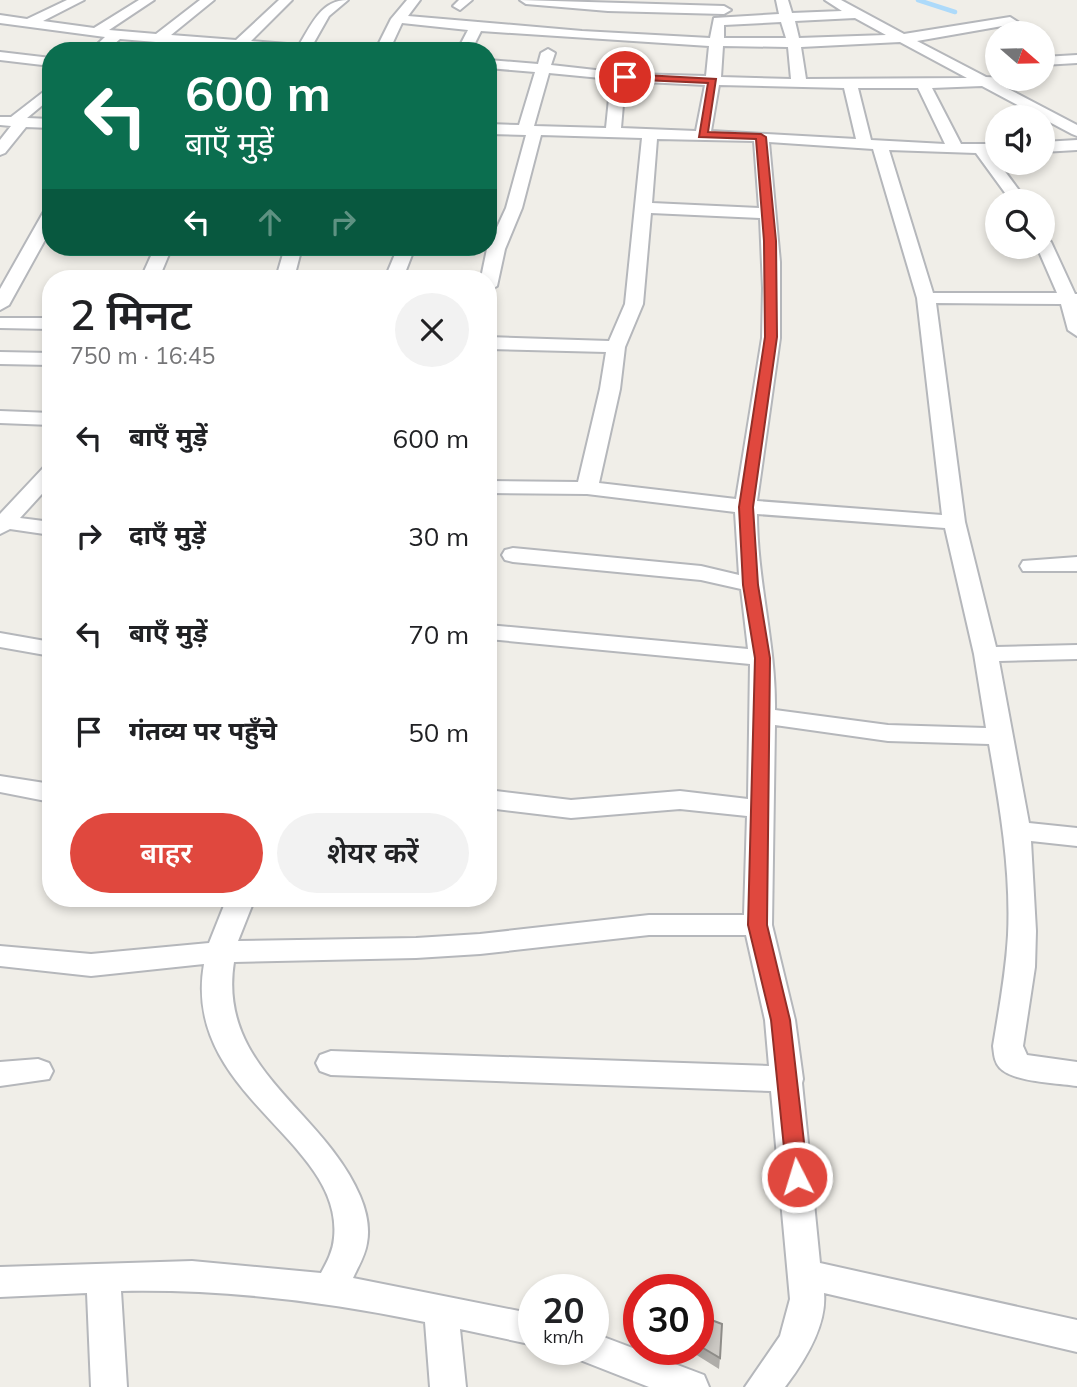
<!DOCTYPE html>
<html lang="hi">
<head>
<meta charset="utf-8">
<style>
	:root { --surface:#fff; --page:#f2f2f2; --text:#202124; --muted:#757577; --accent:#e0483e }
	body { margin:0; font-family:Mulish,"Noto Sans Devanagari",sans-serif; background:var(--page); color:var(--text); height:100vh; display:flex; flex-direction:column; font-size:26px; white-space:nowrap }
	* { box-sizing:border-box; margin:0 }
	p { font-size:23px; color:var(--muted) }
	.icon { flex:none; width:38px; height:38px; fill:none; stroke:currentColor; stroke-width:2; stroke-linecap:round; stroke-linejoin:round }
	.map { position:relative; flex:1; overflow:hidden }
	.panel { position:absolute; left:42px; top:270px; width:455px; height:637px; display:flex; flex-direction:column; background:var(--surface); border-radius:28px; box-shadow:0 4px 10px #0003 }
	.panel>* { flex:none }
	.hud { position:absolute; left:42px; top:42px; width:455px; height:214px; border-radius:28px; box-shadow:0 4px 10px #0003; background:#0b6e4f; color:#fff; overflow:hidden }
	.needle { width:46px; rotate:110deg }
	.buttons { position:absolute; left:985px; top:21px; display:grid; gap:14px }
	.buttons a { display:grid; place-items:center; width:70px; height:70px; border-radius:50%; background:var(--surface); box-shadow:0 4px 10px #0003; font-size:35px }
	.speed { position:absolute; left:518px; top:1274px; display:flex; gap:14px; font-size:35px; font-weight:700; text-align:center }
	.speed>* { display:grid; place-content:center; width:91px; height:91px; border-radius:50%; background:var(--surface); box-shadow:0 4px 10px #0003; line-height:1 }
	.speed small { font-size:18px; font-weight:400 }
	.speed .limit { border:10px solid #d22; background:#fff; color:#111 }
	.pin { position:absolute; display:grid; place-items:center; width:60px; height:60px; color:#fff; margin:-30px; border:4px solid #fff; border-radius:50%; box-shadow:0 2px 7px #0007 }
	.me { position:absolute; width:77px; margin:-38px; rotate:355deg; stroke-linejoin:round; filter:drop-shadow(0 0 5px #0008) }
	.turn { display:flex; align-items:center; gap:24px; height:147px; padding:0 28px; font-size:32px }
	.turn .icon { width:91px; height:91px; stroke-width:2.5 }
	.turn b { display:block; font-size:49px; line-height:60px }
	.lanes { display:flex; align-items:center; height:66px; padding:0 28px; background:#0003; justify-content:center; gap:35px; direction:ltr }
	.lanes .off { opacity:.35 }
	.round { display:grid; place-items:center; flex:none; width:74px; height:74px; border-radius:37px; background:var(--page) }
	.overview { display:flex; align-items:center; justify-content:space-between; height:119px; padding:0 28px }
	h1 { font-size:42px; font-weight:600; line-height:52px }
	.action { display:flex; gap:14px; margin-top:auto; padding:14px 28px }
	.action a { flex:1; height:80px; border-radius:42px; background:var(--accent); color:#fff; font-size:28px; font-weight:600; line-height:80px; text-align:center }
	.action a+a { background:var(--page); color:var(--text) }
	ul { padding:0; list-style:none }
	li { display:flex; align-items:center; gap:21px; height:98px; padding:0 28px }
	li div { flex:1 }
	li b { display:block; font-size:26px }
	li em { font-style:normal }
	.map>svg:first-child { display:block }
</style>
</head>
<body>
<div class="map">
<svg width="1077" height="1387" viewBox="0 0 1077 1387">
	<rect width="100%" height="100%" fill="#f0eee8"/>
	<g fill="none" stroke-linecap="round" stroke-linejoin="round">
		<path stroke="#addafa" stroke-width="4.5" d="M918,0L955,12"/>
		<defs>
			<path id="minor" d="M67,0H84L43,21L94,28L139,0H154L109,30L156,34L200,0H214L171,35L236,40L279,0H292L251,41L299,45C312,24 321,0 348,0L329,16L312,46L326,51H226L228,48L120,39L106,51H90L105,37L0,23V15L27,19Z
				M407,0H420L408,16L582,31L710,38L714,18L779,14L776,0H788L792,13L842,11L825,0H841L904,34L1010,17L1035,33H1019L1008,25L917,41L986,77L1032,79L1025,83L1001,85L1077,125V136L1072,134L982,86L932,88L961,144H998V154H992L1027,201H1011L976,153L889,150L933,293H1057L1037,247H1043V237L1051,242L1075,294H1077V336L1068,330L1061,304L936,303L965,522L996,647L1077,645V659L999,661L1029,823L1077,828V846L1031,841L1036,931L1035,967L1023,1046L1027,1055L1077,1062V1086C1057,1083 1013,1082 1000,1068C994,1062 994,1053 993,1046C999,1009 1006,972 1008,935C1011,871 1000,807 989,744L888,741L775,725L772,925L795,1020L803,1079L802,1083L820,1263L1077,1320V1352L824,1293C827,1326 804,1362 785,1387H745L780,1336L790,1299L771,1091L331,1075L320,1071L316,1063L320,1055L331,1051L769,1066L765,1020L746,935H649L480,954L416,958L234,962C217,1069 323,1109 360,1196C366,1210 370,1228 367,1243C365,1256 358,1267 353,1278L534,1314V1345L460,1329L466,1387H430L425,1322C324,1301 224,1289 121,1291L127,1387H91L87,1293L0,1297V1267L192,1261L321,1273C327,1262 333,1251 334,1238C344,1140 181,1095 204,964L91,976L0,966V946L91,954L209,943L227,898H255L238,941L416,938L480,934L649,915H744L747,816L680,809L571,818L488,808V790L571,800L680,791L748,799L750,664L488,639V625L748,649L741,589L701,580L513,562L505,560L502,555L505,550L513,548L701,566L739,575L735,512L587,494L488,493V481L578,482L600,389L606,352L488,349V337L609,341L625,304L642,138L541,135L522,208L505,249L497,286L488,291V278H481L487,249L506,208L526,135L488,134V124L519,125L535,72L488,68V60L538,64L541,53L548,49L555,53L551,65L631,74L706,76L709,46L481,31L471,51H457L468,30L402,23L389,51H375L391,19ZM855,18L886,35L799,38L795,21ZM781,22L786,38H724V25ZM900,42L967,78L806,79L801,47ZM723,46L788,47L791,79L721,77ZM549,73L611,79L606,128L534,126ZM625,81L705,85L696,131L621,128ZM719,85L844,88L856,139L711,131ZM858,88H918L945,144L871,140ZM657,139L754,141L759,208L652,203ZM769,142L873,149L917,298L942,515L757,501L780,338V262ZM651,213L760,218L763,288L762,338L736,499L599,483L620,389L625,347L643,304ZM757,514L945,528L974,654L986,728L888,725L775,710C776,644 757,581 757,514Z
				M459,0H472L460,10L453,6Z
				M520,0L724,6L731,10L724,14L608,11L526,4Z
				M0,52L51,58V66L0,60Z
				M1077,55V63L1043,65V57Z
				M51,86V98L27,118L51,119V128L26,127L5,153L0,155V140L11,126L0,125V117H11Z
				M1077,140V150L1043,152V142Z
				M51,208V229L9,305L0,310V289L43,213Z
				M155,247H172L159,278H141Z
				M285,247H302L294,278H276Z
				M398,247H415L403,278H385Z
				M0,318H51V329L0,328Z
				M0,352L51,353V365L0,364Z
				M0,411L51,413V425L0,423Z
				M51,465V484L20,518L51,522V535L10,529L0,534V514L44,467Z
				M1077,557V571H1023L1020,566L1023,561Z
				M0,633L51,642V656L0,647Z
				M0,776L51,784V802L0,792Z
				M38,1059L49,1063L53,1071L49,1079L0,1086V1062Z
				M593,1333L704,1375L709,1387H649L580,1360L575,1349H593Z"/>
		</defs>
		<use href="#minor" stroke="#b5b7bb" stroke-width="4"/>
		<use href="#minor" fill="#fff" fill-rule="evenodd"/>
	</g>
	<path fill="#afada9" d="M698,1315L720,1358L719,1369L687,1349H698Z"/>
	<path fill="#ccc9c4" stroke="#8f8d89" stroke-width="2" d="M698,1315L722,1324L720,1358L698,1345Z"/>
	<path fill="#e0483e" stroke="#922f28" stroke-width="2" d="M625,74L716,79L708,132L761,134L766,137L776,241L777,337L753,507L758,585L770,658L767,925L790,1020L808,1177L805,1183L797,1185L790,1183L787,1177L771,1020L748,925L755,658L743,585L739,507L765,337L764,241L756,139L699,137L708,83L621,79L620,77Z"/>
</svg>
<div class="buttons">
<a><svg class="needle" viewBox="-14 -14 28 28"><path d="M0-13l5 13h-10z" fill="#e53935"/><path d="M0 13l5-13h-10z" fill="#757577"/></svg></a>
<a><svg class="icon" aria-label="sound" viewBox="0 0 24 24"><path d="M4 9h4l5-4v14l-5-4H4zM17 9q2 3 0 6"/></svg></a>
<a><svg class="icon" aria-label="search" viewBox="0 0 24 24"><circle cx="10" cy="10" r="6"/><path d="M15 15l6 6"/></svg></a>
</div>
<div class="speed"><div>20<small>km/h</small></div><div class="limit">30</div></div>
<div class="pin" style="left:625px;top:77px;background:#d93025"><svg class="icon" aria-label="arrive" viewBox="0 0 24 24"><path d="M6 21V4h12l-3 4 3 4H6"/></svg></div>
<svg class="me" style="left:797px;top:1177px" viewBox="-20 -20 40 40"><circle r="17" fill="#e0483e" stroke="#fff" stroke-width="3"/><path d="M0-11L8 9 0 5-8 9z" fill="#fff"/></svg>
<div class="hud">
<div class="turn"><svg class="icon" aria-label="left" viewBox="0 0 24 24"><path d="M17 20v-9H6M10 6l-5 5 5 5"/></svg><div><b>600 m</b>बाएँ मुड़ें</div></div>
<div class="lanes"><svg class="icon" aria-label="left" viewBox="0 0 24 24"><path d="M17 20v-9H6M10 6l-5 5 5 5"/></svg><svg class="icon off" aria-label="ahead" viewBox="0 0 24 24"><path d="M12 20V5M6 11l6-6 6 6"/></svg><svg class="icon off" aria-label="right" viewBox="0 0 24 24"><path d="M7 20v-9h11M14 6l5 5-5 5"/></svg></div>
</div>
<section class="panel">
<div class="overview"><div><h1>2 मिनट</h1><p>750 m · 16:45</p></div><a class="round"><svg class="icon" aria-label="close" viewBox="0 0 24 24"><path d="M6 6l12 12M18 6L6 18"/></svg></a></div>
<ul>
<li><svg class="icon" aria-label="left" viewBox="0 0 24 24"><path d="M17 20v-9H6M10 6l-5 5 5 5"/></svg><div><b>बाएँ मुड़ें</b></div><em>600 m</em></li>
<li><svg class="icon" aria-label="right" viewBox="0 0 24 24"><path d="M7 20v-9h11M14 6l5 5-5 5"/></svg><div><b>दाएँ मुड़ें</b></div><em>30 m</em></li>
<li><svg class="icon" aria-label="left" viewBox="0 0 24 24"><path d="M17 20v-9H6M10 6l-5 5 5 5"/></svg><div><b>बाएँ मुड़ें</b></div><em>70 m</em></li>
<li><svg class="icon" aria-label="arrive" viewBox="0 0 24 24"><path d="M6 21V4h12l-3 4 3 4H6"/></svg><div><b>गंतव्य पर पहुँचे</b></div><em>50 m</em></li>
</ul>
<div class="action"><a>बाहर</a><a>शेयर करें</a></div>
</section>
</div>
</body>
</html>
